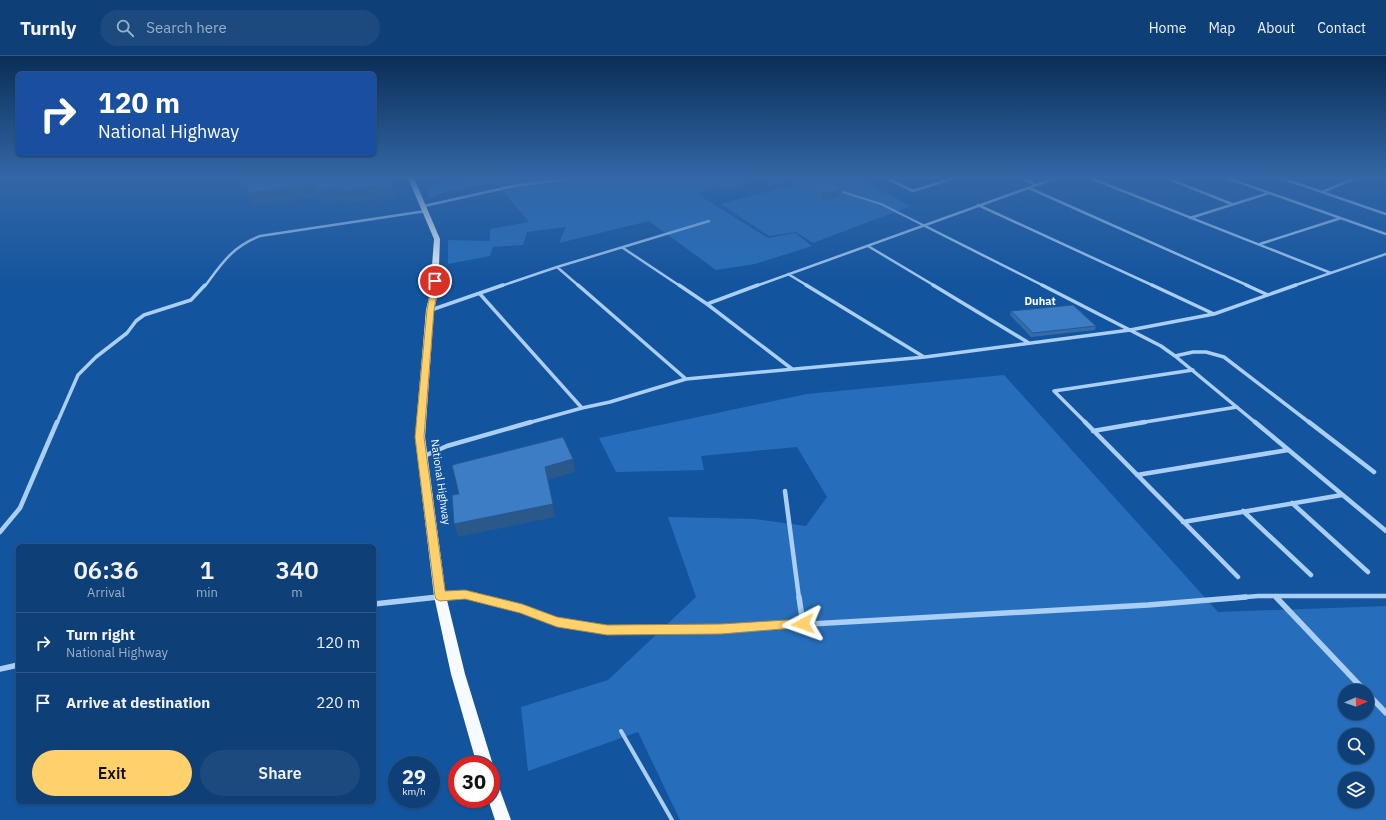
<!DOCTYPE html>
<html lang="en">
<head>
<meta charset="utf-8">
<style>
	:root { --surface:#0e3f76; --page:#1c4a7e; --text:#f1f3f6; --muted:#9bafc5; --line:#2e5888; --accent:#ffd16d }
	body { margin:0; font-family:"IBM Plex Sans",sans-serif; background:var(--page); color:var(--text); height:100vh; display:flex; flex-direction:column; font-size:15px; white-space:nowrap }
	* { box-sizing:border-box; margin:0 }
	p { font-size:13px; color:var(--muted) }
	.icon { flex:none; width:22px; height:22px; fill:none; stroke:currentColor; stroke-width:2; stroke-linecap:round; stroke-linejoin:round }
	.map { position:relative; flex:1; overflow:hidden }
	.details { position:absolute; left:16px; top:488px; width:360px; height:260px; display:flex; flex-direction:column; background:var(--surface); border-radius:6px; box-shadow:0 1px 3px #0004,0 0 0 1px var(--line) }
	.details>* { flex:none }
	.hud { position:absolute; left:16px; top:16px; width:360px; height:84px; border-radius:6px; box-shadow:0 1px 3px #0004,0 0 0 1px var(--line); background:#1a4fa0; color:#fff; overflow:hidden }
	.needle { width:26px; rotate:88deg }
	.fabs { position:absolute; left:1338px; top:628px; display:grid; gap:8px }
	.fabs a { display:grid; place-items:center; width:36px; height:36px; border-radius:50%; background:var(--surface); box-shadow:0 1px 3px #0004,0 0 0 1px var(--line); font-size:20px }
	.speed { position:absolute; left:388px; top:700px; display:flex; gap:8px; font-size:20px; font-weight:700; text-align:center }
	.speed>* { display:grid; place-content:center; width:52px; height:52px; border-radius:50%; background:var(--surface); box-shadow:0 1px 3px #0004,0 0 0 1px var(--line); line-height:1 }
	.speed small { font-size:10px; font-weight:400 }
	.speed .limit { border:6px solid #d22; background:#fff; color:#111 }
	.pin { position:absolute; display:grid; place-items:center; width:34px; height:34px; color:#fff; margin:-17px; border:2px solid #fff; border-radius:50%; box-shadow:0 1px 4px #0007 }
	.me { position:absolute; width:44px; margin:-22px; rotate:266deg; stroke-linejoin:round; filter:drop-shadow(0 0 3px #0008) }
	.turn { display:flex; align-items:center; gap:14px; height:84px; padding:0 16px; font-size:18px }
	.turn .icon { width:52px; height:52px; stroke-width:2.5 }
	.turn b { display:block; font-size:28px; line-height:34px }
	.eta { display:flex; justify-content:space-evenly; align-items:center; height:68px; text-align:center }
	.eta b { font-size:24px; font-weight:600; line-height:28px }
	.primary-button { display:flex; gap:8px; margin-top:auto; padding:8px 16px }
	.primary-button a { flex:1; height:46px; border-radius:24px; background:var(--accent); color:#111; font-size:16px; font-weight:600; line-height:46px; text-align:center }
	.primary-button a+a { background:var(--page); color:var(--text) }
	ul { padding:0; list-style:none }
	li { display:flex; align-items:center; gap:12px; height:60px; padding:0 16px; border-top:1px solid var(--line) }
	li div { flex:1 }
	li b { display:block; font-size:15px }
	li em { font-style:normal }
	header { display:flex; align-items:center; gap:24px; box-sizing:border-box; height:56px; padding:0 20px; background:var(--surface); border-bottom:1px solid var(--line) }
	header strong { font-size:19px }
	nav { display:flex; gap:22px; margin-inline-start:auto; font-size:14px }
	.search { width:280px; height:36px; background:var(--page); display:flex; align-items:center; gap:10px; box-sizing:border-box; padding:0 14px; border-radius:22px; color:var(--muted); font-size:15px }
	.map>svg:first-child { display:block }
</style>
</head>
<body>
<header>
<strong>Turnly</strong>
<div class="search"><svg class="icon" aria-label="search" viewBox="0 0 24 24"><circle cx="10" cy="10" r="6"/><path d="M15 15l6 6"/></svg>Search here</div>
<nav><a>Home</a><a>Map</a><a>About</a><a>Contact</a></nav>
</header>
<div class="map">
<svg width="1386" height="764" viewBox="0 0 1386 764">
	<rect width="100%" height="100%" fill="#13549e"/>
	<path fill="#266ebc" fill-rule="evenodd" d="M474,122H548L552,128L590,122H805L768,130L763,125L737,129L739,132L722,133L715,130L697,138L768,182L795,177L812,190L755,208L716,214L649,165L559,187L566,171L527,176L523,189L493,191L490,200L448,208V184L490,185V173L529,166L496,127L449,135L429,142L427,130Z
		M819,122H858L911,150L813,187L796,176L769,180L721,148Z
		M1004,319L1218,556L1386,550V764H680L638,676L528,715L521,651L608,624L696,541L668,461L754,463L806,470L827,441L797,391L701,400L704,414L616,416L599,382L807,338ZM1345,635H1367V657H1345ZM1345,679H1367V701H1345ZM1345,723H1367V745H1345Z"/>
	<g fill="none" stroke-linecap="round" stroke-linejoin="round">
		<path stroke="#aacef4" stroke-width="2" d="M843,136L881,148L923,169"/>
		<path stroke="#aacef4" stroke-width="4" d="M621,675L672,764"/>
		<path stroke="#aacef4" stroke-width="2.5" d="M886,122L913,135L954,122
			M1022,122L1036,129
			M1090,122L1331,217
			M1166,122L1232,148
			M1227,122L1386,178
			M1281,122L1386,158
			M1029,132L1249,230
			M1322,136L1356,122
			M978,149L1154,230
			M424,150L514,130L573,122
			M1190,162L1269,137
			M923,169L1044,230
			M1260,188L1341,162
			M868,190L935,230
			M623,192L680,230
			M557,211L579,230
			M788,218L808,230
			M205,230C222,207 232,191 260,180L426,155
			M501,230L557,211L709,165
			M756,230L1056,122
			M1293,230L1386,198"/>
		<path stroke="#aacef4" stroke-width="3.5" d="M578,229L686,323
			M679,229L707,248L792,313
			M806,229L924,301
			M933,229L1029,287
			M1042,229L1161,290L1175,300L1193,296H1206L1224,301L1310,367
			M1152,229L1214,258
			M1246,229L1268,239
			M480,238L582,352
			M707,248L758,229
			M431,254L503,229
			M1175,300L1256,367
			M57,367L78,319L96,301L127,277L136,265L144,259L191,244L205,229
			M528,367L582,352L610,346L686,323L925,301L1130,274L1214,258L1296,229
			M1086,367L1054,335L1193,314
			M1139,367L1237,351"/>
		<path stroke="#aacef4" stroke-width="4.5" d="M1085,366L1238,521
			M1255,366L1386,475
			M1309,366L1374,416
			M1093,375L1145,366
			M424,400L447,390L531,366
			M1137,419L1288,394
			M785,435L799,542
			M1292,447L1368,516
			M1243,455L1311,519
			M1183,466L1342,439
			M0,476L20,452L57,366
			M1275,540L1277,542
			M429,542L465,538L480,542
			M1234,542L1258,540H1386"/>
		<path stroke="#aacef4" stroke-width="5.5" d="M476,541L522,553L557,566L607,574L721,573L1148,549L1246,541
			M799,541L803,568
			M1276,541L1365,635
			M374,548L438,541
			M0,613L18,609
			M1367,637L1386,657"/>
		<path fill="#f7faff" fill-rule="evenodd" d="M408,122H414L440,183L438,237L434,254L425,381L446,540L465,618L493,709L491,713V709H477L451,618L434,540L415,381L426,254L430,237L434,183Z
			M491,720L496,723L511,764H495L488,743H491Z"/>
	</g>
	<path fill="#346ca9" d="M795,122H827L832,129L840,134L839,141L822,144L794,126Z
		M1011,255L1096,270L1095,274L1031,281L1010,259Z"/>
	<path fill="#2a588a" d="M390,122L395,142L379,145V143L348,147L346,144L322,147L319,140L253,150L248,139L243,140L238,127L249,125L317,127L343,130Z
		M840,134L839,141L822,144V137Z
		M573,403L575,416L547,424L545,411Z
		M553,448L555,461L458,481L454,468Z"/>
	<path fill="#3c7dc5" stroke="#2a588a" d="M237,122H390L391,129L376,132L375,130L343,134V130L317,134V127L247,137L249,125L238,127Z
		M799,122H827L832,126H829L840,134L822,137Z
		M1073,249L1096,270L1033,277L1011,255Z
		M563,381L573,403L545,411L553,448L454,468L452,439L459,438L452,409Z"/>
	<linearGradient id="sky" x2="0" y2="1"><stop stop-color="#0a2e57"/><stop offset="0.53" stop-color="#3367a6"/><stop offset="1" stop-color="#3367a6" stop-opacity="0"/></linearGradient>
	<rect width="1386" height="229" fill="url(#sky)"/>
	<path fill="#ffd16d" stroke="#a68847" d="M433,223L439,225L434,254L424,381L445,535L465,534L522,548L557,561L607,569L721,568L803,563L807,565L808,568L807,571L721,578L607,579L557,571L520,557L465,543L440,545L436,543L435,540L415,381L427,254Z"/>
	<g text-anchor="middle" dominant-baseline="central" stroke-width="3.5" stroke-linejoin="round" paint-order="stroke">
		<g font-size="11" font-weight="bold" fill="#fff" stroke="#13549e">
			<text x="1040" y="245">Duhat</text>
		</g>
		<g font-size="11" fill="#fff" stroke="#13549e">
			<text transform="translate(441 426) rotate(82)">National Highway</text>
		</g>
	</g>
</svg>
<div class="fabs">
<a><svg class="needle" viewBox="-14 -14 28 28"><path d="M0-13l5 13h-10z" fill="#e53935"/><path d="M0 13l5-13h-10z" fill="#9bafc5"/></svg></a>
<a><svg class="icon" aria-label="search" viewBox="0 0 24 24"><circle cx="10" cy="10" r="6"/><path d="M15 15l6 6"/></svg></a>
<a><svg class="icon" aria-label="layers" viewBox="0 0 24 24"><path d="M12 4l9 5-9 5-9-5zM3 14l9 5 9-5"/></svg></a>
</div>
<div class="speed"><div>29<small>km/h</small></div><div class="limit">30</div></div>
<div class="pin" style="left:435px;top:225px;background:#d93025"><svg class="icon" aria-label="arrive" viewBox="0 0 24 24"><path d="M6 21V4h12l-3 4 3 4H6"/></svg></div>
<svg class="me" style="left:803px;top:568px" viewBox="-20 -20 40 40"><path d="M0-17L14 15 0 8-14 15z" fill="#ffd16d" stroke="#fff" stroke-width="4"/></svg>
<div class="hud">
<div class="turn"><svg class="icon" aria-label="right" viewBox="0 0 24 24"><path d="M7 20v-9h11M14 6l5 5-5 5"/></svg><div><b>120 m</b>National Highway</div></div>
</div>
<section class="details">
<div class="eta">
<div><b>06:36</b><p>Arrival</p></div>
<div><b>1</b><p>min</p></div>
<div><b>340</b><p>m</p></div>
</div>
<ul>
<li><svg class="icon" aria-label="right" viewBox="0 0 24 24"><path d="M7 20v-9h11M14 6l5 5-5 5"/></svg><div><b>Turn right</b><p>National Highway</p></div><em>120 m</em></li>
<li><svg class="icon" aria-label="arrive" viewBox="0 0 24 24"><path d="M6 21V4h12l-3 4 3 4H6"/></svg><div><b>Arrive at destination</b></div><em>220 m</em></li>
</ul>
<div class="primary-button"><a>Exit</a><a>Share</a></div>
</section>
</div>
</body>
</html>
